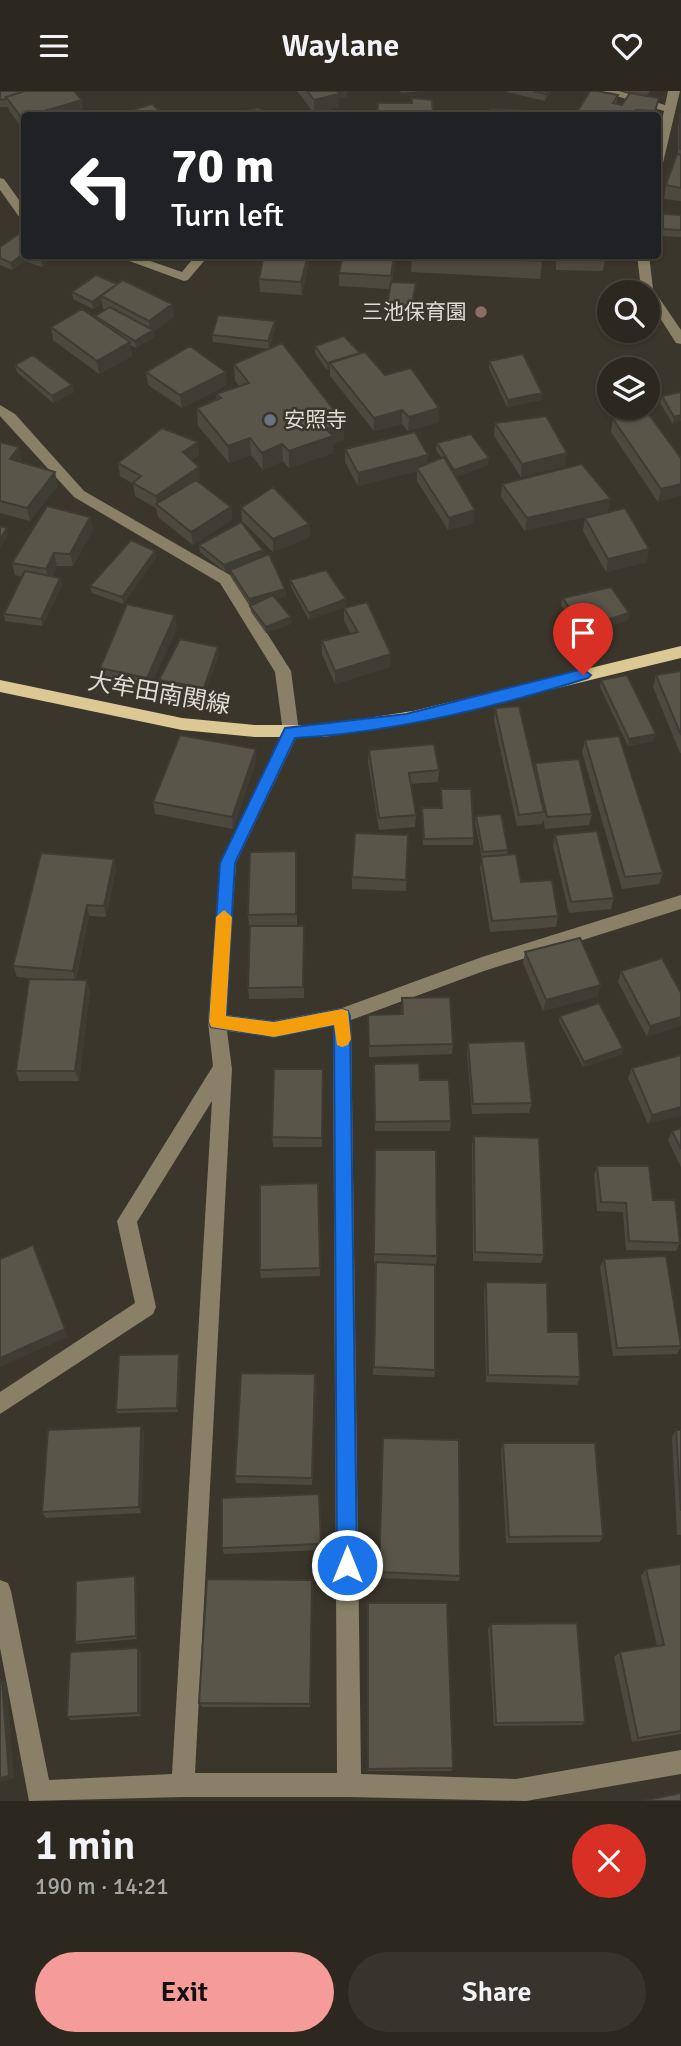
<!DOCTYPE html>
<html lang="en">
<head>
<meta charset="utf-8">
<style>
	:root { --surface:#2c2820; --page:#38342d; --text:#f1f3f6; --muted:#a6a6a5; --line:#48443e; --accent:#f59b9a }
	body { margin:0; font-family:Signika,"Noto Sans JP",sans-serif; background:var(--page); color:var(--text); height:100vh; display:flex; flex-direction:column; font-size:26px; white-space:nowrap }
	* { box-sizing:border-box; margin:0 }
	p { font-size:23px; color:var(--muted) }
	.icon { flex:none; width:38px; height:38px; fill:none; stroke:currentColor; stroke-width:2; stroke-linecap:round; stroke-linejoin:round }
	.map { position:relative; height:1710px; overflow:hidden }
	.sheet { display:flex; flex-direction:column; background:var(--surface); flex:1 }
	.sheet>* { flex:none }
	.guide { position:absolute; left:21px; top:21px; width:640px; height:147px; border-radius:7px; box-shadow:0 2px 5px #0004,0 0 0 2px var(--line); background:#202124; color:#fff; overflow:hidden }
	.controls { position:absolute; left:597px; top:189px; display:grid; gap:14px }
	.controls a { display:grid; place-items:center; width:63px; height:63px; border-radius:50%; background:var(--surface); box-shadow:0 2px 5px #0004,0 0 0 2px var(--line); font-size:35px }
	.pin { position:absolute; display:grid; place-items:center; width:60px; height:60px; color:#fff; margin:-72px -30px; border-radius:50% 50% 50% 0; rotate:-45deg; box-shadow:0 0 7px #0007 }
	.pin .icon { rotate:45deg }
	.me { position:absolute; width:77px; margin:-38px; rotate:0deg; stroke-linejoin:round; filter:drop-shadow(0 0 5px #0008) }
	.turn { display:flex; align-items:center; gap:24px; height:147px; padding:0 35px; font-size:32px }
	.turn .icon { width:91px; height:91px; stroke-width:2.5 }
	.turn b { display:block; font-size:49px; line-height:60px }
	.round { display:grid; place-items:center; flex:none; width:74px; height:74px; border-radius:37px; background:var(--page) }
	.headline { display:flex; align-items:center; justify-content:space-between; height:119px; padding:0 35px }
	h1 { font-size:42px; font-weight:600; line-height:52px }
	.cta { display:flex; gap:14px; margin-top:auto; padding:14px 35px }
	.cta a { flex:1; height:80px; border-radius:42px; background:var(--accent); color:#111; font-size:28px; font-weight:600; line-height:80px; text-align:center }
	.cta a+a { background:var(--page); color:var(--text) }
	header { display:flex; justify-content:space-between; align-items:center; height:91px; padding:0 35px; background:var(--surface); font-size:32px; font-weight:600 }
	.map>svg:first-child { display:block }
</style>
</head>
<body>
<header><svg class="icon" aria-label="menu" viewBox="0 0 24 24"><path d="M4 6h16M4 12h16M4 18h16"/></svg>Waylane<svg class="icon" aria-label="heart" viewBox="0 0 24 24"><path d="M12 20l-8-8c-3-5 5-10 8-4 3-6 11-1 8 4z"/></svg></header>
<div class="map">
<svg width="681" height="1710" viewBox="0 0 681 1710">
	<rect width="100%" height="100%" fill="#3b362b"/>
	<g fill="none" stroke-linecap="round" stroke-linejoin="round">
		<path fill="#898067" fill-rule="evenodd" d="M601,0H619L665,14L668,0H680L662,76L658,78V47L664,20Z
			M0,87L4,88L24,116V128L20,127L0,99Z
			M113,164H133L182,181L196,164H209L188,189L184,190Z
			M637,164H649L653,198L681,239V253L676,252L648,208V201L641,198Z
			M0,314L15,323L84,400L230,484L291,580L299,641L236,772L226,924L273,930L342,917L482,866L681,804V818L484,880L351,929L361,1683L516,1688L681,1659V1683L526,1710L349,1706H183L29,1710L0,1557V1489L8,1492L11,1500L49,1689L172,1683L212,1010L137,1131L156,1216L153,1223L0,1323V1301L135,1212L117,1130L213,975L208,931L220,772L283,641L275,581L220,492L74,406L0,325ZM333,934L337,1682H195L232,978L227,940L273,946Z"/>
		<path fill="#dcc894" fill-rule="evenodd" d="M681,555V567L413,632L323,646H255L182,639L0,601V589L182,627L255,634H323L413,620Z"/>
	</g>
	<path fill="#4d493f" d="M0,0L24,1L83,22L75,24H24V40L9,19L8,16H0Z
		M297,0H347V6L339,7V16L314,22Z
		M400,0H420L401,2Z
		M508,0H551L545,10L507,1Z
		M622,0H650L646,5L657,20L655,24H576V23L618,4L616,13L622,14L630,2Z
		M680,23H681V110L664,108L666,94L678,63V36Z
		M663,123L681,124V146L661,145V130Z
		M24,145V164H57L42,176L24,170L12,179L0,174V156Z
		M396,164L392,191L416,192L410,229L386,226L389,198L339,195V182Z
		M412,164H542V170L540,188L411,181Z
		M556,164H606L603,180L556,179Z
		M309,171L302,204L260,201L259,188Z
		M96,184L174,226L153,241L154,246L136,257L130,254L132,265L99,283L53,249L51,236L95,227V225L105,219L103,218L102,212L93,218L73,208L72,201Z
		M275,230V237L269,258L213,251L212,244Z
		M315,255L360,262L385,284L439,317V331L408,340L402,333L374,340L330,285V278L327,279L315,262Z
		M489,270L541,309L507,316L489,277Z
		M234,273L344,349L333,353V362L289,377L283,370L263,379L251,364L229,372L198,335L197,317L217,309L216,303L239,295L235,290Z
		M15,274L74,301L53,312L17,281Z
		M146,281L227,294L182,317L148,294Z
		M681,301L673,333L660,312L662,305Z
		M613,328L681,367L658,411L611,341Z
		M495,332L565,375L521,386L494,345Z
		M0,351L22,369L20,371L58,394L30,430L0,422Z
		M198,351L199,364L192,369L200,389L198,390L231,416L232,429L193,454L158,426L156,417L135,405L133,393L120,385L118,372Z
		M437,352L488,374L456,386L474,432L448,439L417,390V380L358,395L345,371V358L428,373L442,367L436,359Z
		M582,373L525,440L501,406L502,393Z
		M241,417L309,433L310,446L273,461L242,430Z
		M90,426L93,439L73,475H57L52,485L60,487L62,494L42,535L5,530L4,523L22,486L15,484L12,472Z
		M585,427L647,471L606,481L583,440Z
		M199,454L264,465L285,498L286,505L276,508L291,533L266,542L251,521L250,515L231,486L230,479L225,481L200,461Z
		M155,460L156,467L123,513L92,502L90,495Z
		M290,489L346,508V515L309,529L291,496Z
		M563,507L629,522L628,529L580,544L561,514Z
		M344,517L390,576L335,593L322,563V550L351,543L344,530Z
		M177,537L149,599L103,590L100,577Z
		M218,556L219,563L204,604L160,596L159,589Z
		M681,580V662H680L653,596L656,584Z
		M601,589L654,650L628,655L600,596Z
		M495,617L534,677L535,672L592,723L589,734L545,738L543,728L542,733L517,735L494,630Z
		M585,649L663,782L659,793L622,798L582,661Z
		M256,658V670L233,738L155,723L153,711Z
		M369,659L439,679L438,691L411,693L416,724L415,736L379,739L368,671Z
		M441,698L474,747L473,754H423L422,717H441Z
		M476,725L508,759L507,764L521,791L558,825L556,836L490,841L480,777L482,766L475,732Z
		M408,744L406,800L352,798V786Z
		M555,744L614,807L611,818L569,822L553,755Z
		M114,768L116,779L106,826L89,825L76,888L90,899L79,990H19L16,980L42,888L17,886L13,875Z
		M297,772V835H249L248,824Z
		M304,835V907L249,908L248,897Z
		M525,861L598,905L543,920L523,872Z
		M621,880L681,902L647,946L618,891Z
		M402,907L453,953L452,963L369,966L368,924L401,923Z
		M560,925L622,963L583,976L559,930Z
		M468,952L532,1012L529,1022L472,1023L467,962Z
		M681,964L648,1033L628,987L632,977Z
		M374,973L420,989L451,1030L450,1040H375Z
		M323,978L322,1056H273L272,1046Z
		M681,1037V1076L668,1049L672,1040Z
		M474,1045L544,1164L541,1172L473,1170L472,1054Z
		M375,1059L437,1165L436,1173H407L435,1279L434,1286L373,1284L376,1172H374Z
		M597,1075L653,1109L680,1152L676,1160L626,1159L623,1121L597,1120L594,1084Z
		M318,1092L320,1185L261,1187L260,1179Z
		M604,1168L681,1252V1256L677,1263L613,1265L600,1176Z
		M486,1191L580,1286L577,1294L486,1291L484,1199Z
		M180,1267L178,1321L117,1322L116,1319Z
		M316,1290L312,1394L236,1392L235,1385Z
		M141,1335L144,1342L141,1422L46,1427L42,1421Z
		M676,1339H681V1444H677L672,1346Z
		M503,1352L603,1445L600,1451L506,1452L501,1358Z
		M382,1354L460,1485L459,1490L379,1487Z
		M319,1403L321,1459L224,1463L222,1457Z
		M681,1473V1643L632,1651L614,1566L620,1561L657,1555L641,1485L646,1478Z
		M136,1488L137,1548L77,1553L75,1551Z
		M312,1489L310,1616H202L199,1612Z
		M367,1517L453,1677L451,1680H368Z
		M491,1533L585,1631L582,1634L494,1635L488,1538Z
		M141,1561V1625L71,1629L67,1626Z"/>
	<path fill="#3f3c33" d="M334,0H347V6L339,7V16L314,22V9Z
		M548,0H551L545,10L546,3Z
		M82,9L83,22L75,24H31Z
		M23,163L24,170L12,179L11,172Z
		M46,164H57L42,176L41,169Z
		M308,164H309V171L302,204L301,191Z
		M394,164H396L390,198L391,185Z
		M416,192L415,199L410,229V222Z
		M117,193L101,205L102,212L93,218L92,211Z
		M172,213L174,226L153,241L154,246L136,257L135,250L150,240L149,230Z
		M275,230V237L269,258L268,250Z
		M130,251L132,265L99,283L97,270Z
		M327,272H330V278L327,279Z
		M226,281L227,294L182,317L180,304Z
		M72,294L74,301L53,312L52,305Z
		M542,302L541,309L507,316L508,309Z
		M439,317V331L408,340L409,326Z
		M402,319V333L374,340V327Z
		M681,324V330L673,333L674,326Z
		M344,332V349L333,353V362L289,377V360L326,338Z
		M250,347L251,364L229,372L228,355Z
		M198,351L199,364L185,374L183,361Z
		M282,353L283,370L263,379L262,362Z
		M19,356L22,369L13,381L10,368Z
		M567,362L565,375L521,386L522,373Z
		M428,364L427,377H417V380L358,395V382Z
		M489,367L488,374L454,387V379Z
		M199,376L200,389L160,416L157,414L156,405Z
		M55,381L58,394L30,430L27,417Z
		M681,393V405L658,411L661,398Z
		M611,408L608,421L525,440L527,427Z
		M231,416L232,429L193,454L191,441Z
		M475,419L474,432L448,439L449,427Z
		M90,426L93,439L73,475L70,463Z
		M309,433L310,446L273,461V448Z
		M7,437L8,444L0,457V448Z
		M649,458L647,471L606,481L608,468Z
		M263,459L264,466L225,481L224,474Z
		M155,460L156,467L123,513L122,506Z
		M54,462L57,475L49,491L46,478Z
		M60,487L62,494L42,535L41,528Z
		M285,498L286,505L250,515L249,508Z
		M346,508V515L309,529V522Z
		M629,522L628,529L580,544L581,537Z
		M175,524L177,537L149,599L147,587Z
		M291,526V533L266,542V536Z
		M218,556L219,563L204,604V597Z
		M391,563L390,576L335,593V580Z
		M656,643L654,650L628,655L629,648Z
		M256,658V670L233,738L232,726Z
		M114,768L116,779L106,826L104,815Z
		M87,814L89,825L75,890L73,880Z
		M87,889L90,899L79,990L75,980Z
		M601,894L598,905L543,920L546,909Z
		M681,926V935L647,946L650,935Z
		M623,957L622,963L583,976L584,971Z
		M681,1016V1025L648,1033L652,1024Z
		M36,1163L68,1246L0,1276V1267Z
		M179,1263L180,1267L178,1321L177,1317Z
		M141,1335L144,1342L141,1422L139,1416Z
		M135,1485L136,1488L137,1548L136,1545Z
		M138,1557L141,1561V1625L138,1622Z
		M2,1589L7,1593L14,1687L0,1691Z"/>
	<path fill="#5a5549" stroke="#3f3c33" stroke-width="2" d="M0,0H22V1L6,6L7,8L0,9Z
		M25,0H74L82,9L31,24H24V27H22L6,6Z
		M307,0H337L339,3L314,9Z
		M533,0H548L546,3Z
		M590,0H597L618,4L613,12L622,14L630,2L659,7L655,20L636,19L634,24H581L576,23Z
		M412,7L432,9L433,24H377L378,12H412Z
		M152,13L164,24H122L120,23Z
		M259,17L265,24H224Z
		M491,18L536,20L535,24H491Z
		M680,23H681V58H680Z
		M677,63L681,64V97L666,94Z
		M663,123L681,124V139L663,138Z
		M20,142L24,145V164L23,163L11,172L0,167V156Z
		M27,164H46L41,169Z
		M264,164H308L301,191L259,188Z
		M343,164H394L391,185L339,182Z
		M428,164H542V170Z
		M558,164H605V167L558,166Z
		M96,184L117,193L92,211L72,201Z
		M123,189L172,213L149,230L101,205Z
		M391,191L416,192L410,222L386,219Z
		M110,216L153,239L135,250L95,225Z
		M82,218L130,251L97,270L51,236Z
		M218,224L275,230L268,250L212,244Z
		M344,245L360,262L327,272L315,255Z
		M282,252L344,332L326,338L333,345L289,360L282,353L262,362L250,347L228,355L197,317L221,307L216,303L249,292L234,273Z
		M190,255L226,281L180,304L146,281Z
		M365,261L385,284L411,277L439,317L409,326L402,319L374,327L330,272Z
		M523,263L542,302L508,309L489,270Z
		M33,264L72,294L52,305L15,274Z
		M681,301V324L674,326L662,305Z
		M647,321L681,367V393L661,398L613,328Z
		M546,325L567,362L522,373L495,332Z
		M162,337L198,351L183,361L199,376L156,405L133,392L141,385L118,372Z
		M415,341L428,364L358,382L345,358Z
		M471,343L489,367L454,379L437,352Z
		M0,351L19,356L10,368L55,381L27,417L0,410Z
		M444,366L475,419L449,427L417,377Z
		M582,373L611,408L527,427L502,393Z
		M196,389L231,416L191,441L156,413Z
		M273,396L309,433L273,448L241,417Z
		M47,415L90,426L70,463L54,462L46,478L12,472Z
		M625,417L649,458L608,468L585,427Z
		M241,431L263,459L224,474L199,454Z
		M0,435L7,437L0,448Z
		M131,449L155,460L122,506L90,495Z
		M269,463L285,498L249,508L230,479Z
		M326,479L346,508L309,522L290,489Z
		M25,480L60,487L41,528L4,523Z
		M611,496L629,522L581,537L563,507Z
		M273,504L291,526L266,536L250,515Z
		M367,511L391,563L335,580L322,550L358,541L344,517Z
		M127,513L175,524L147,587L100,577Z
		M180,548L218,556L204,597L159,589Z
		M681,580V644L656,584Z
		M627,584L656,643L629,648L601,589Z
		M519,615L544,721L519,724L495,617Z
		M180,644L256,658L232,726L153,711Z
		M619,645L663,782L625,786L585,649Z
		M434,653L439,679L409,682L416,724L379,727L369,659Z
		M579,668L592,723L547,726L535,672Z
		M441,698H471L474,747L424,748L422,717H442Z
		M501,723L508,759L483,761L476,725Z
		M597,740L614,807L571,811L555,744Z
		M355,742L408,744L406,789L352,786Z
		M296,760V823L248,824L250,761Z
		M41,762L114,768L104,815L87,814L73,880L13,875Z
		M516,763L521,791L552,789L558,825L492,830L481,766Z
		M250,835H304L303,896L248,897Z
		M580,847L601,894L546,909L525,861Z
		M662,867L681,902V926L650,935L621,880Z
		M29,888L87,889L75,980H16Z
		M450,906L453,953L369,955L368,924L403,923L402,907Z
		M599,912L623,957L584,971L560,925Z
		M525,950L532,1012L473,1013L468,952Z
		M681,964V1016L652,1024L632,977Z
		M419,972L420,989H449L451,1030L375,1031L374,973Z
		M274,978H323L322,1047L272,1046Z
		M681,1037V1058L672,1040Z
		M474,1045L539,1047L544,1164L475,1161Z
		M375,1059H436L437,1165L374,1163Z
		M597,1075H649L653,1109H675L680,1152L629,1150L626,1112L601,1111Z
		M318,1092L320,1177L260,1179V1094Z
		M33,1154L65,1238L0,1267V1168Z
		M666,1165L681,1255L617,1257L604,1168Z
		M376,1171L435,1174V1279L374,1276Z
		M486,1191L547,1192L548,1241H578L580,1286L488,1284Z
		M179,1263L177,1317L116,1319L119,1264Z
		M241,1282L315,1283L312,1387L235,1385Z
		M141,1335L139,1416L42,1421L48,1339Z
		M676,1339H681V1420Z
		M383,1347L459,1349L460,1485L379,1481Z
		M503,1352H595L603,1445L509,1446Z
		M319,1403L321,1453L222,1457V1407Z
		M681,1473V1640L638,1647L620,1561L664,1554L646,1478Z
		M135,1485L136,1545L75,1551L76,1490Z
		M207,1488L312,1489L310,1613L199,1612Z
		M368,1512H447L453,1677L368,1678Z
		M577,1532L585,1631L496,1632L491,1533Z
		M138,1557V1622L67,1626L70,1561Z
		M0,1589H2L9,1685L0,1687Z
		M681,1702V1710H642Z"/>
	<path fill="#1a73e8" stroke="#114b97" stroke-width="2" d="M583,578L591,584L588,587C496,616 392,642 295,647L235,772L226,925L274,931L342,918L348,920L350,925L357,1474L354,1481L347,1484L340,1481L337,1474L334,934L274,946L211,936L209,931L220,772L285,637L406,623Z"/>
	<path fill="#f59e0b" d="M224,819L232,826L226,925L274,931L342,918L348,920L351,948L348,954L342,956L337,954L334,934L274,946L211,936L209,931L216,826Z"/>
	<circle fill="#8d6e63" stroke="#3b362b" stroke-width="2.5" cx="481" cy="221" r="7"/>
	<circle fill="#6b7280" stroke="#3b362b" stroke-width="2.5" cx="270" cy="329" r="7"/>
	<g text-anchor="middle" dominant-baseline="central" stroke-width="5" stroke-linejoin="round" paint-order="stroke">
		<g font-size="21" fill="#dfdcd5" stroke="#3b362b" text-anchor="end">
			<text x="467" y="221">三池保育園</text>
			<text x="284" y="329" text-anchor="start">安照寺</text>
		</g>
		<g font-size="24" fill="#dfdcd5" stroke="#3b362b">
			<text transform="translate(159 602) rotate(10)">大牟田南関線</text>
		</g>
	</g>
</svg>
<div class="controls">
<a><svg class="icon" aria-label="search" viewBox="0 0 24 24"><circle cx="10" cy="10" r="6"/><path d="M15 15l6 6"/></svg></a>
<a><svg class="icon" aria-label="layers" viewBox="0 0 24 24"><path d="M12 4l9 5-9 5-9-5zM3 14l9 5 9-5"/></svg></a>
</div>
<div class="pin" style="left:583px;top:584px;background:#d93025"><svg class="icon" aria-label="arrive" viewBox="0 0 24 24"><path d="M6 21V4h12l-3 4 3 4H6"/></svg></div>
<svg class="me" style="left:347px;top:1474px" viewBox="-20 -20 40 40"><circle r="17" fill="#1a73e8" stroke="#fff" stroke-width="3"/><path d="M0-11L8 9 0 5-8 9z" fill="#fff"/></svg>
<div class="guide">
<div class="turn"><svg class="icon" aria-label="left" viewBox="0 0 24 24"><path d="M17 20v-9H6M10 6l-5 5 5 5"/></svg><div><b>70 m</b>Turn left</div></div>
</div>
</div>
<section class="sheet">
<div class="headline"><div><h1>1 min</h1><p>190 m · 14:21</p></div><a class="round" style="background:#d93025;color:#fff"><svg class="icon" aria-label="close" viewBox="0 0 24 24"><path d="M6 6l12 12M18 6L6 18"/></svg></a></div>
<div class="cta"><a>Exit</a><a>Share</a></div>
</section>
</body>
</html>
